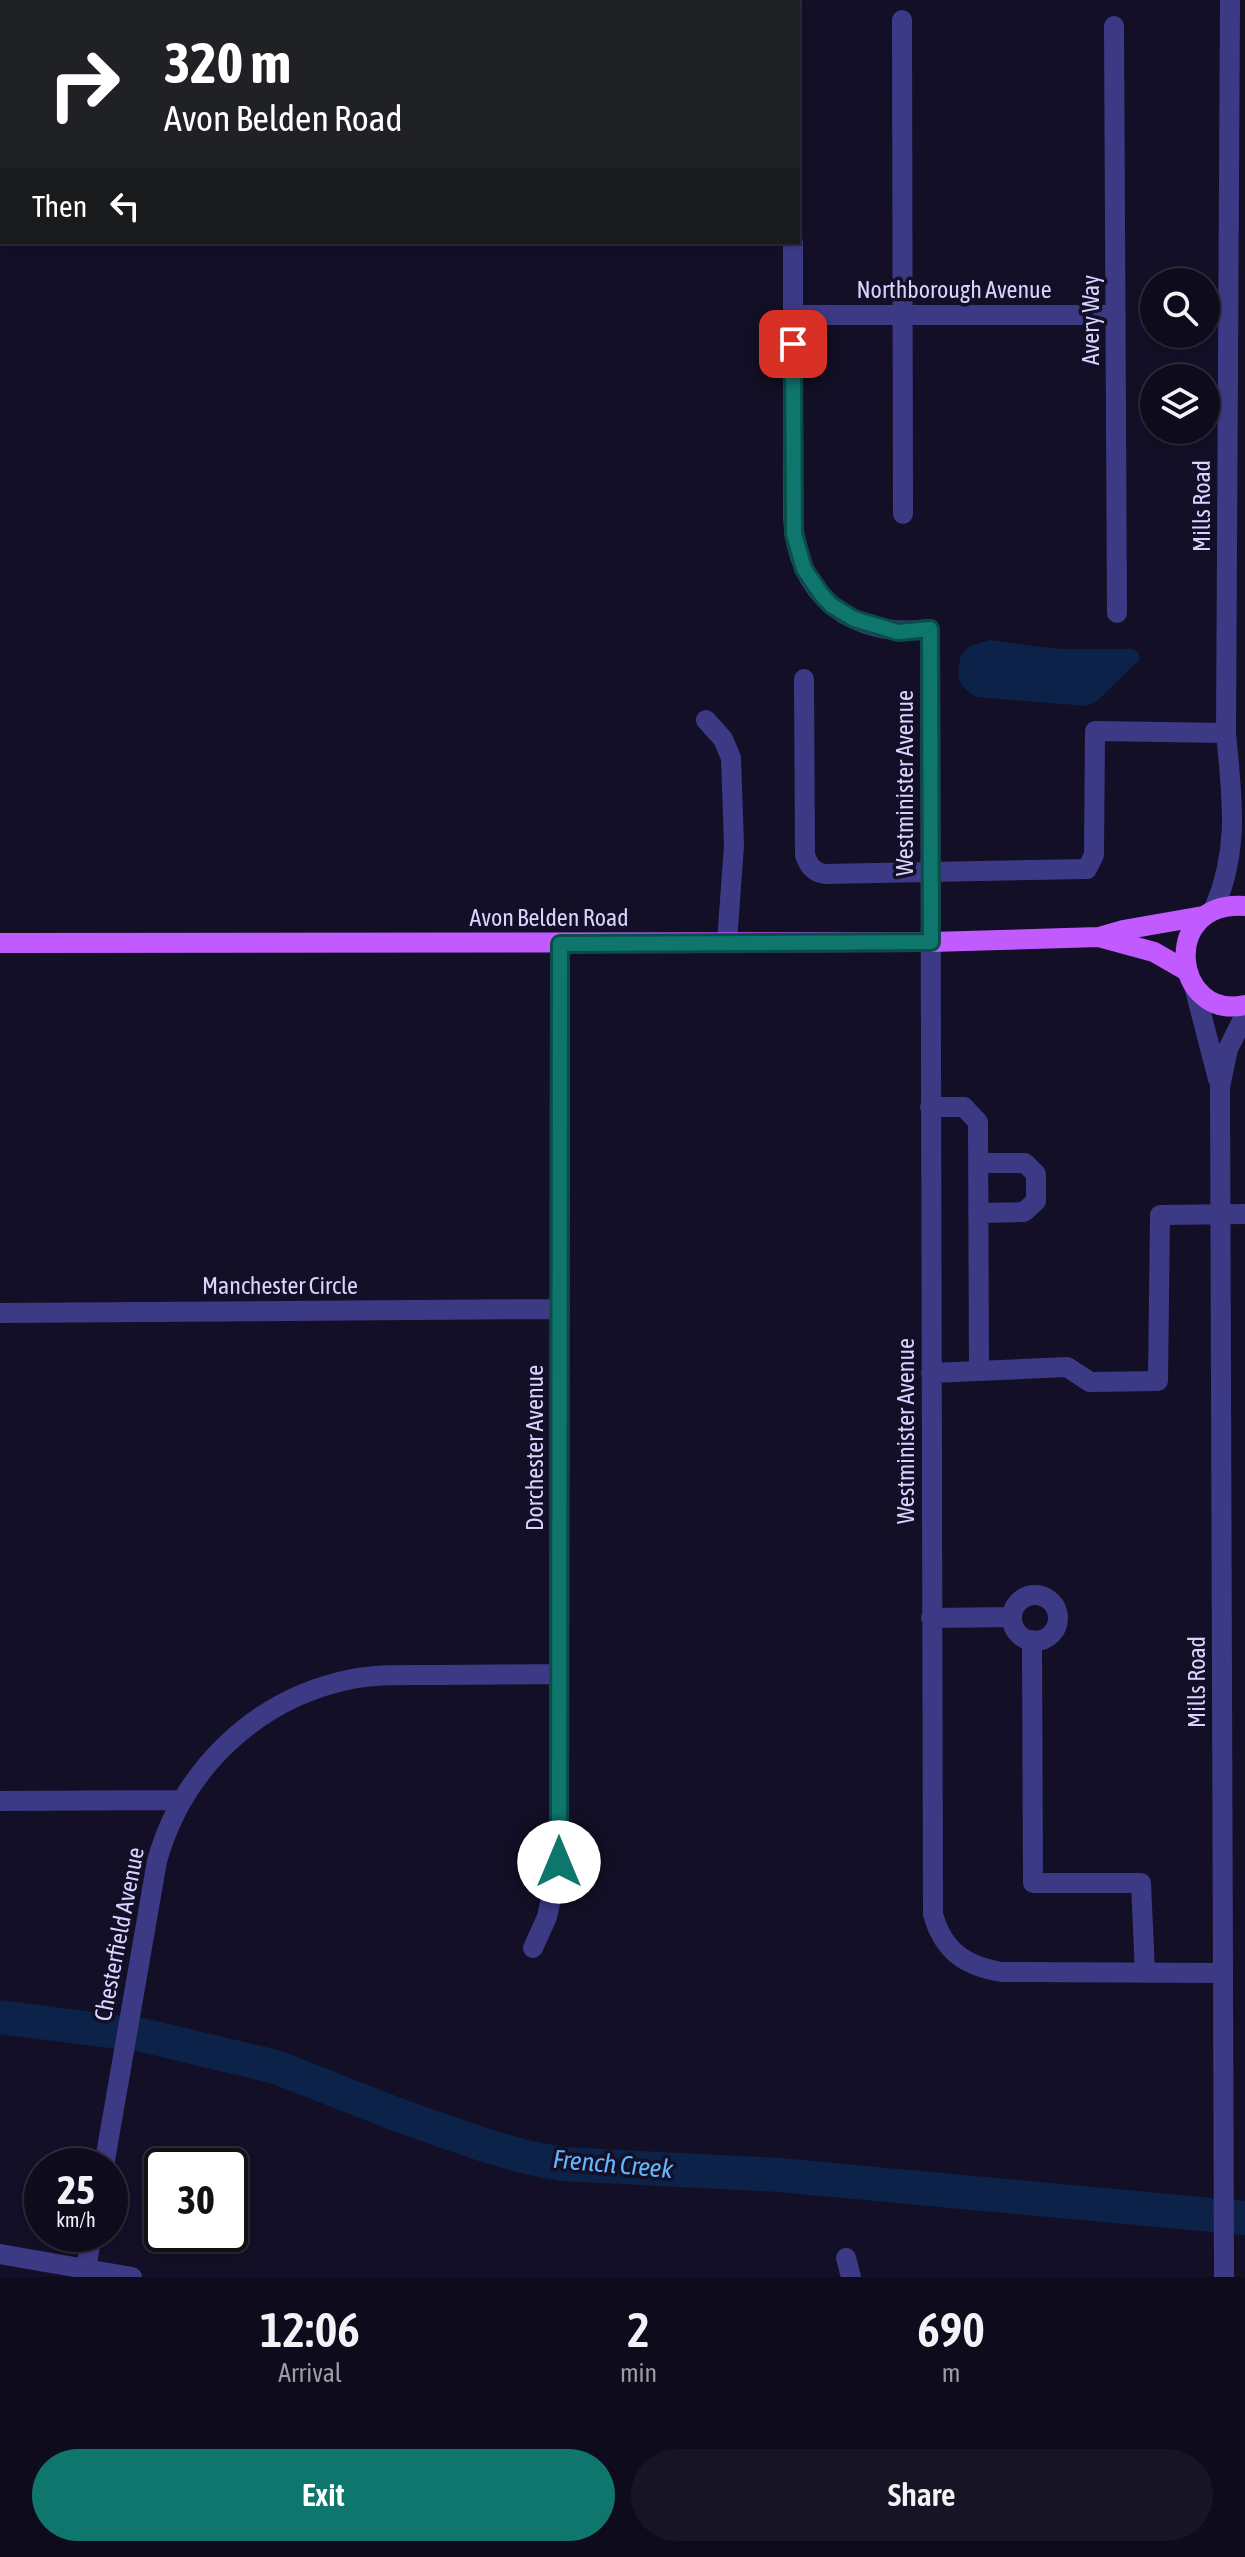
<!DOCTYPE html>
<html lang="en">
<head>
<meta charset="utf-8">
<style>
	:root { --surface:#0e0b1c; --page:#171425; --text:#f1f3f6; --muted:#9b9ba3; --line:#2e2b3b; --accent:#0f766e }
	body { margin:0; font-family:"Asap Condensed",sans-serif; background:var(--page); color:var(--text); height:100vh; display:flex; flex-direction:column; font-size:30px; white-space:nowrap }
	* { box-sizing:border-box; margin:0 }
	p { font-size:26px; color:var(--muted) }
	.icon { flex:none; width:44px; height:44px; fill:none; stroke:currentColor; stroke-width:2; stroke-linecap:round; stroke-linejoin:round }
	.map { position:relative; height:2277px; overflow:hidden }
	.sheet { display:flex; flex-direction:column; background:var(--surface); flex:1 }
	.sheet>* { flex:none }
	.banner { position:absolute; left:0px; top:0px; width:800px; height:244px; box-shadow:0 2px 6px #0004,0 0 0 2px var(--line); background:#202124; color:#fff; overflow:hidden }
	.controls { position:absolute; left:1140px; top:268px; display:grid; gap:16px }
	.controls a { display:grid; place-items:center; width:80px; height:80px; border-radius:50%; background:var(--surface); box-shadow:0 2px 6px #0004,0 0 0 2px var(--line); font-size:40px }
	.speed { position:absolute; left:24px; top:2148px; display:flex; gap:16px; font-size:40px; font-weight:700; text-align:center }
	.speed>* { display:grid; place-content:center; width:104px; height:104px; border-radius:50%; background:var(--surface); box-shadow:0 2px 6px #0004,0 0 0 2px var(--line); line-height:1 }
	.speed small { font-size:20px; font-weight:400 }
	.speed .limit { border:4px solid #111; border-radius:12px; background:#fff; color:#111 }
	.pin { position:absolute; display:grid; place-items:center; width:68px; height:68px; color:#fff; margin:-34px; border-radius:16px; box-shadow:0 4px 12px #0006 }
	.me { position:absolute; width:88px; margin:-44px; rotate:0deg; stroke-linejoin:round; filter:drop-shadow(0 0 6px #0008) }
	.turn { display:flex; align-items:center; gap:28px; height:168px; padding:0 32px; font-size:36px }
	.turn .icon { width:104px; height:104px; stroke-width:2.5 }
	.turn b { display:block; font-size:56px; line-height:68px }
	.then { display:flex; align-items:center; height:76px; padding:0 32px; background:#0003; gap:16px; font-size:30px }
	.eta { display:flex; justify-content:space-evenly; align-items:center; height:136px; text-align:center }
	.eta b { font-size:48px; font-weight:600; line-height:56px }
	.button { display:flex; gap:16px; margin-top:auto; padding:16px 32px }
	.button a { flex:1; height:92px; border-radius:48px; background:var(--accent); color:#fff; font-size:32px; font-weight:600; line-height:92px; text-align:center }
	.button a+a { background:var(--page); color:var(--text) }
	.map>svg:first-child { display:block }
</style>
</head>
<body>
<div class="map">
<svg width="1245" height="2277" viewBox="0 0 1245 2277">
	<rect width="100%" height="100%" fill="#130f26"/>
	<path fill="#0c2248" d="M990,640L1058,649H1133L1139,653V660L1098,700L1087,706L976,697C957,685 956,677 961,655L970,646Z"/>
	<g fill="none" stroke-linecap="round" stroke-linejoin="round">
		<path stroke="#0c2248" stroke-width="34" d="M0,2017L142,2035L276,2067L398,2115L484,2145L530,2158L562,2164L779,2175L1245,2218"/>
		<path stroke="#3d3a85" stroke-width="20" d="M902,20L903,514
			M1114,26L1117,613
			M793,242V517C796,597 853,639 930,629L933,1914C943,1951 965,1966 1002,1972L1222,1973
			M793,315H1116
			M804,679L805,855C809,866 813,872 825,874L1087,869L1094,855L1095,731L1226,733
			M706,720L723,739L731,758L734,845L727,942
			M1214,909C1240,848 1232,798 1226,733L1230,0
			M1194,986L1218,1079
			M930,1107H964L978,1122L979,1371
			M978,1163H1025L1036,1174V1201L1024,1212L978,1213
			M0,1313L560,1309
			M931,1373L1067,1367L1090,1382L1158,1381L1160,1215L1245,1214
			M1012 1618a23 23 0 1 1 46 0a23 23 0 1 1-46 0Z
			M931,1618L1012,1617
			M1032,1640L1033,1883H1141L1145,1973
			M0,1801L181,1800
			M533,1948L547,1917L559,1862L560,944
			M104,2166L157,1861C183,1768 257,1698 352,1679C380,1674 409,1675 437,1675C478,1675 518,1674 559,1674
			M0,2254L132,2277
			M846,2258L851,2277
			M86,2269L92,2234
			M1224,2277L1220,1087L1228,1049L1245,1015"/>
		<path stroke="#c25bff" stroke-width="20" d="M1245,906C1159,900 1173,1021 1245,1005
			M1099,937L1154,952L1187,971
			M0,943L931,942L1099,937L1123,930L1203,916"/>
	</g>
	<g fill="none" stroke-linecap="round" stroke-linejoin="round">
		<defs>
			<path id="route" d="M559,1862L560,944L931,942L930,629L898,632L854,619L831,605L821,594L804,569L794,534L793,344"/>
		</defs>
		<use href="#route" stroke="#0a4d48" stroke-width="20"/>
		<use href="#route" stroke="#0f766e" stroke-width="14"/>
	</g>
	<g text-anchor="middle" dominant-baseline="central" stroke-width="7" stroke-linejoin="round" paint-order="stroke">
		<g font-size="24" fill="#d9d4ff" stroke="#130f26">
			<text x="954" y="289">Northborough Avenue</text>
			<text transform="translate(1090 320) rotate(-90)">Avery Way</text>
			<text transform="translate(1201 506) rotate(-90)">Mills Road</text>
			<text transform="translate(904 783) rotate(-90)">Westminister Avenue</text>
			<text x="549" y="917">Avon Belden Road</text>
			<text x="280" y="1285">Manchester Circle</text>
			<text transform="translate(905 1431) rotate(-90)">Westminister Avenue</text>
			<text transform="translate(534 1448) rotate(-90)">Dorchester Avenue</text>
			<text transform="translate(1196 1682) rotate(-90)">Mills Road</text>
			<text transform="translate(119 1934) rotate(-79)">Chesterfield Avenue</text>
		</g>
		<g font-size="26" font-style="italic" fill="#62b6ff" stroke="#130f26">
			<text transform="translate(613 2164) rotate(5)">French Creek</text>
		</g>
	</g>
</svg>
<div class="controls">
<a><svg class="icon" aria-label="search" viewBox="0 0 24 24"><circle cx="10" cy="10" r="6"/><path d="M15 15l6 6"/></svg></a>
<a><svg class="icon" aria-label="layers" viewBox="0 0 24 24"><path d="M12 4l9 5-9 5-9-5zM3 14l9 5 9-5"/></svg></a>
</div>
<div class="speed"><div>25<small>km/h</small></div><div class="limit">30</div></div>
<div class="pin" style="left:793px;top:344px;background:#d93025"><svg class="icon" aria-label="arrive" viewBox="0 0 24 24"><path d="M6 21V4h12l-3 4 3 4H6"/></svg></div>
<svg class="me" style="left:559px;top:1862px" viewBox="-20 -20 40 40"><circle r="19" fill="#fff"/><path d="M0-13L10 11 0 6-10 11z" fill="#0f766e"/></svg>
<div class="banner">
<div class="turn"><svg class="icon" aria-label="right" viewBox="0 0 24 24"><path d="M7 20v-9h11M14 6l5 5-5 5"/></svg><div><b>320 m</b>Avon Belden Road</div></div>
<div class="then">Then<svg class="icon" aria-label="left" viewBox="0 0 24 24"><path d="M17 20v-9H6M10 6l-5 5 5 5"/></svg></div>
</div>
</div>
<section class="sheet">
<div class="eta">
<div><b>12:06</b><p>Arrival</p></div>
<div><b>2</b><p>min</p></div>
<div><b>690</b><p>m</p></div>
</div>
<div class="button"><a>Exit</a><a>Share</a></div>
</section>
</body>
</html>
